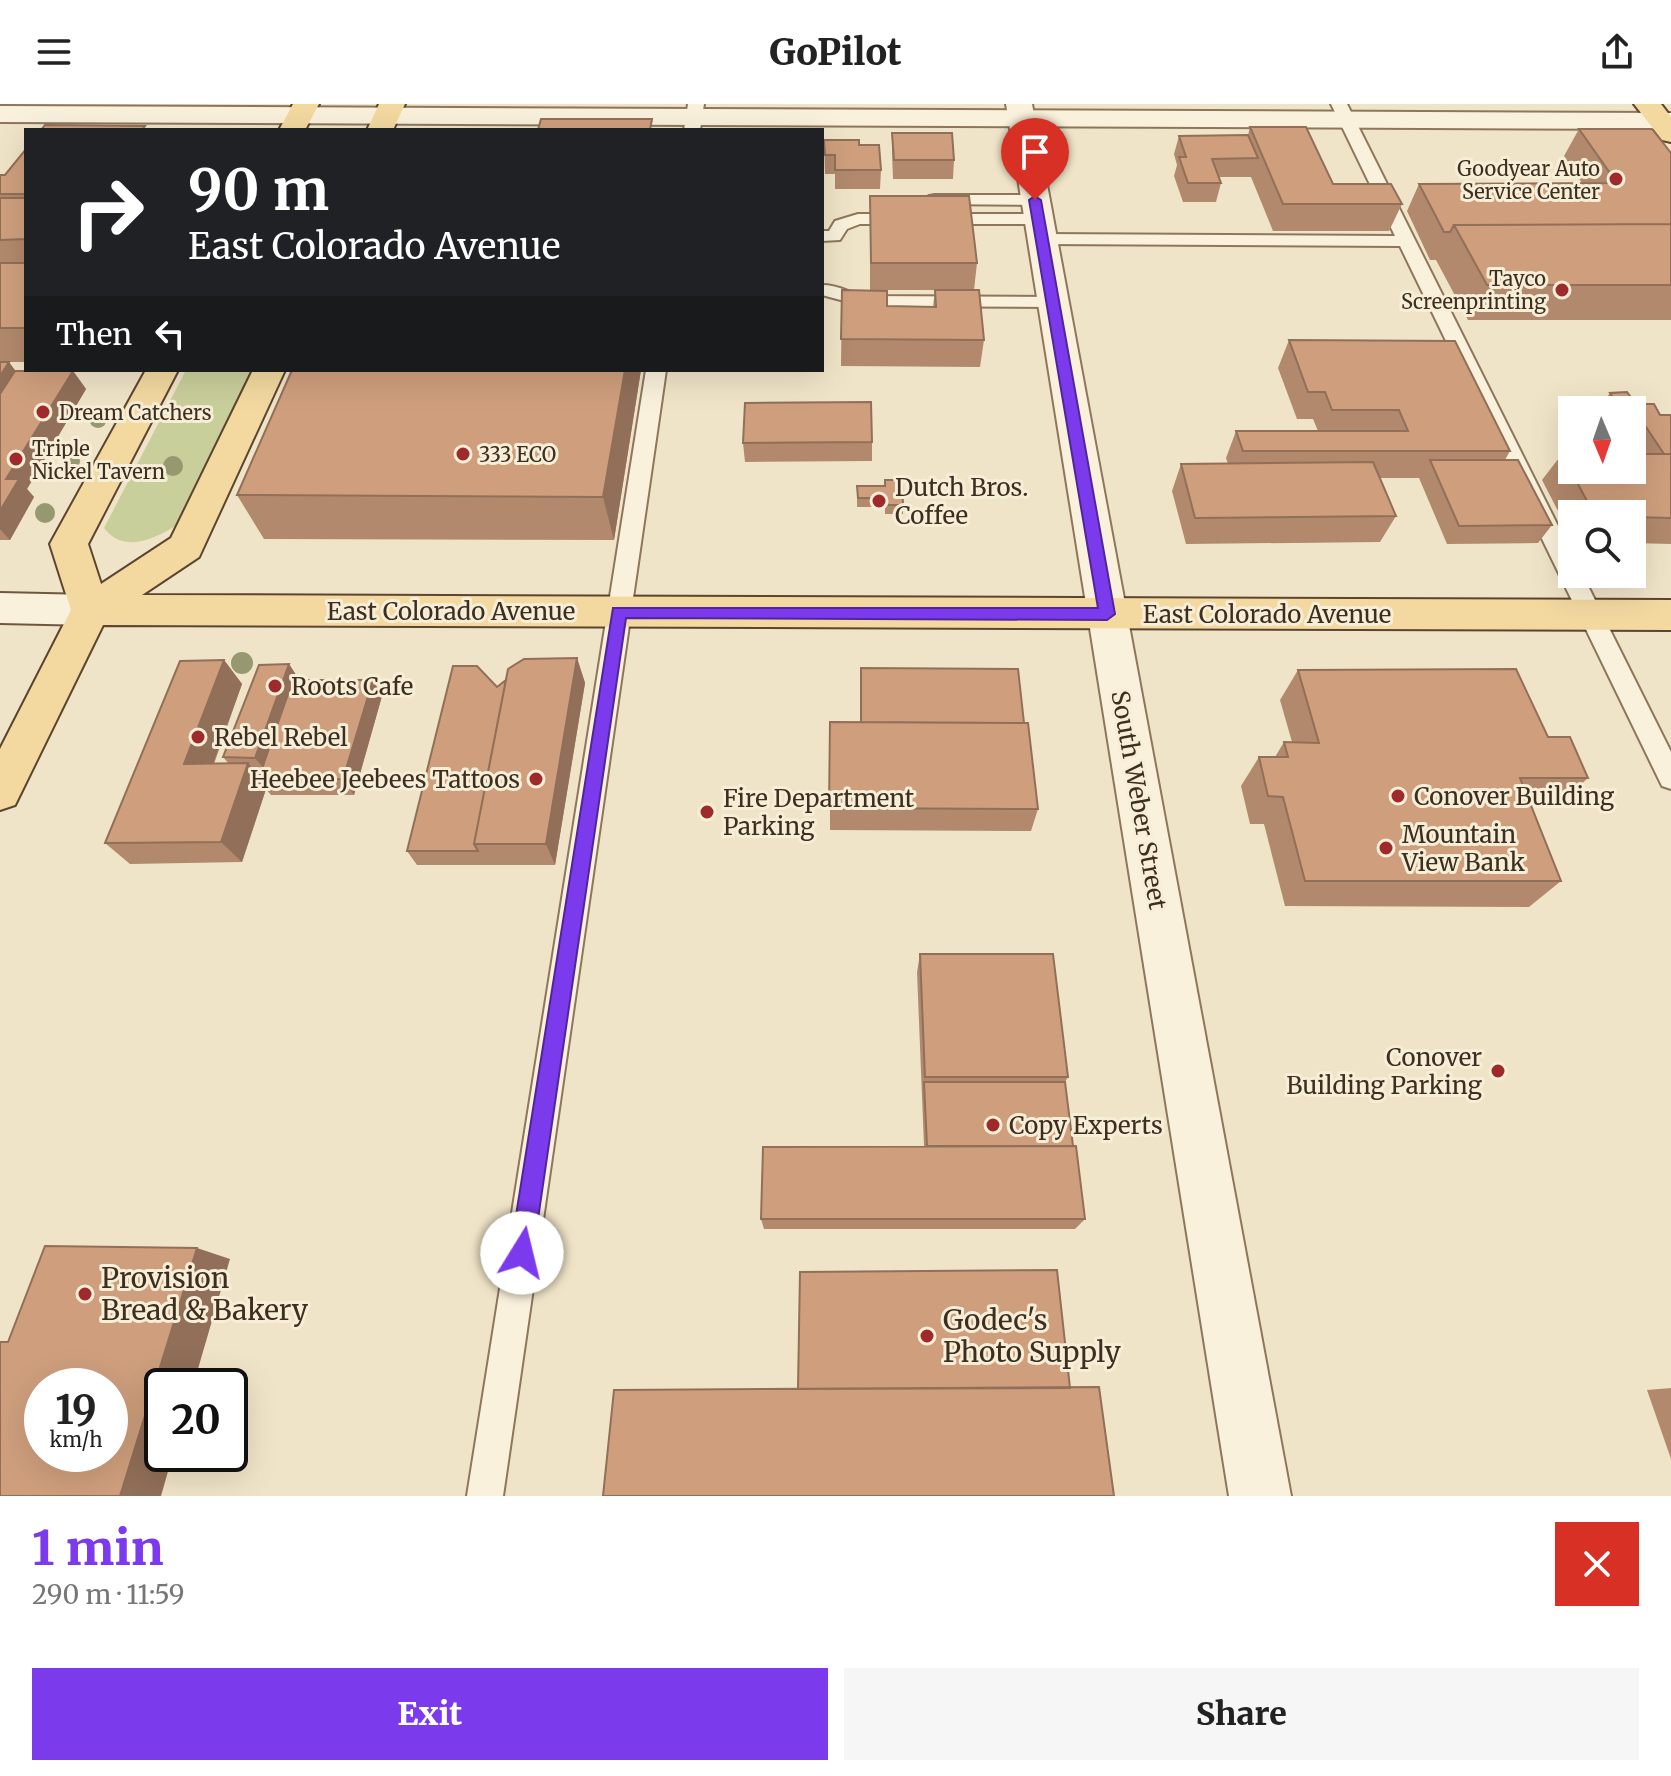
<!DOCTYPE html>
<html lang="en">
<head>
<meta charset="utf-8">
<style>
	:root { --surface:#fff; --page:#f6f6f6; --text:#222; --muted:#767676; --accent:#7c3aed }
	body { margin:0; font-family:Merriweather,serif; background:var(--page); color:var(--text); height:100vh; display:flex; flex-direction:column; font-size:30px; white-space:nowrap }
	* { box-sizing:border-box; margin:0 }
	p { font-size:26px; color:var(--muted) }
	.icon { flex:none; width:44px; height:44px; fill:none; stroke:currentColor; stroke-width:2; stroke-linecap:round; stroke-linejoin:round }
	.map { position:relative; height:1392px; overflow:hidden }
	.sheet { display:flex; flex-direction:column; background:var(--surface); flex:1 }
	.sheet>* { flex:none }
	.top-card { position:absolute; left:24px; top:24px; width:800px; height:244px; border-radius:0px; box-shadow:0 8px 32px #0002; background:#202124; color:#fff; overflow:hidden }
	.needle { width:52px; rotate:178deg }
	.tools { position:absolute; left:1558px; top:292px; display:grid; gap:16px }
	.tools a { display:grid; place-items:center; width:88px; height:88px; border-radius:0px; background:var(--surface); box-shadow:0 8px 32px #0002; font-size:40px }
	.speed { position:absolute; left:24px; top:1264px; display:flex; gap:16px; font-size:40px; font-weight:700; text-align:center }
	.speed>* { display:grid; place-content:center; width:104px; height:104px; border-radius:50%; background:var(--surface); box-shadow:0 8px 32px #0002; line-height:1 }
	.speed small { font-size:20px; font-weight:400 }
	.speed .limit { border:4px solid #111; border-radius:12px; background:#fff; color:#111 }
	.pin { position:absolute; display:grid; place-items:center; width:68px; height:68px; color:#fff; margin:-82px -34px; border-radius:50% 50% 50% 0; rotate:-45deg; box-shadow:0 0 8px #0007 }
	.pin .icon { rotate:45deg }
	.me { position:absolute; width:88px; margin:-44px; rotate:9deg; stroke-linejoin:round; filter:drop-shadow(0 0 6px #0008) }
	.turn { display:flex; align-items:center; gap:28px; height:168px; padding:0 32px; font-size:36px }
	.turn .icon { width:104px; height:104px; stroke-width:2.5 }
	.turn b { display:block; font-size:56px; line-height:68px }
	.then { display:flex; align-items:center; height:76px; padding:0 32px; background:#0003; gap:16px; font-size:30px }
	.round { display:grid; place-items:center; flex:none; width:84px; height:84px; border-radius:0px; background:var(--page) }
	.headline { display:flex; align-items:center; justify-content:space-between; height:136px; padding:0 32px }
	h1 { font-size:48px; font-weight:800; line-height:60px; color:var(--accent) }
	.button { display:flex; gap:16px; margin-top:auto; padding:16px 32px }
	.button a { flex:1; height:92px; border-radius:0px; background:var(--accent); color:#fff; font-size:32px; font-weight:800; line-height:92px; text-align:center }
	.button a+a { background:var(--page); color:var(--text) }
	header { display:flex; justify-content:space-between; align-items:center; height:104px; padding:0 32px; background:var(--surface); font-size:36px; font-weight:800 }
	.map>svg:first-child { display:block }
</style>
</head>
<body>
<header><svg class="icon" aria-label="menu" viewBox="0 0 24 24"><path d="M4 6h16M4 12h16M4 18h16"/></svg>GoPilot<svg class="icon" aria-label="share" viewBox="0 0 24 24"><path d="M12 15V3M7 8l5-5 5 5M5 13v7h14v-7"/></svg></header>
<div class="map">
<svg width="1671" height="1392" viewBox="0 0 1671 1392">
	<rect width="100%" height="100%" fill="#f0e4c8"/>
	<path fill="#c9cf9b" d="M186,266H251L180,419C157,434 124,451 104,424Z"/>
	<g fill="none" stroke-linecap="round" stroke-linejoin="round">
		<defs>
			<path id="service" d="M688,0H704L700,26H684Z
				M1331,0H1347L1572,450V470H1582L1671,648V685L1662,682L1400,142L1042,140L1033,135L1042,130L1395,132Z
				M935,91H1035L1043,96L1035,101L929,100L927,96L929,92Z
				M858,110H1039L1048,115L1039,120H860L847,125L840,136L822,137V127H829L835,117Z
				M822,181C839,181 847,188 863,192L1053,193L1062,198L1053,203L863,202L822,191Z
				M646,266H666L503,1392H467Z"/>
			<path id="minor" d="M0,2L1671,9V25L0,18Z"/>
			<path id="tertiary" d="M1006,0H1032L1291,1392H1229Z"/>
			<path id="secondary" d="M0,489L91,491L105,496L111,506L105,516L91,521L0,519Z"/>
			<path id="primary" d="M293,0H319L305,26H279Z
				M379,0H405L393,26H367Z
				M1634,0H1661L1671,13V38L1662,36Z
				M146,266H178L88,440L101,480L171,434L253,266H285L199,453L142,491L1671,496V526L103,521L15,701L0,706V645L71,506L50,440Z"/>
		</defs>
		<use href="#service" stroke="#8d765c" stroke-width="4"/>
		<use href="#minor" stroke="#8d765c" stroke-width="4"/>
		<use href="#tertiary" stroke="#8d765c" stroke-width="4"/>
		<use href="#secondary" stroke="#6f573f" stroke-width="4"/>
		<use href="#primary" stroke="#5b4430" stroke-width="4"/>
		<use href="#service" fill="#faf1dc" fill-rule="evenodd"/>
		<use href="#minor" fill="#faf1dc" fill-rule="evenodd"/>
		<use href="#tertiary" fill="#faf1dc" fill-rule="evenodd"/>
		<use href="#secondary" fill="#faf1dc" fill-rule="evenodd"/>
		<use href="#primary" fill="#f3d9a0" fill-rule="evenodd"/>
	</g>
	<g fill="#96986f">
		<circle cx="98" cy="315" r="9"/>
		<circle cx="70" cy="357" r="10"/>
		<circle cx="173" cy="362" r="10"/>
		<circle cx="45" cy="409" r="10"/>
		<circle cx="242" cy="559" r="11"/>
	</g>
	<path fill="#b2896c" d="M1250,23L1333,80L1402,100L1389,127H1273L1251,73H1219L1221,79L1216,98H1183L1174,72L1177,61L1174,50L1179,32L1248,31Z
		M1579,25L1671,49V216H1468L1436,156H1430L1407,107L1419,80L1582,79L1564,52Z
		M892,29L954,56L953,75H893L892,48Z
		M824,36L859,41L881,66L880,85H835V70H825Z
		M26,45V258H0V71H5Z
		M870,92L977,159L974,186L984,236L980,263L841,262L842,186L887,202L933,203L935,186H870Z
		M1289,236L1510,347L1505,356L1552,421L1538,439L1447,440L1419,374H1380L1396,412L1380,438L1186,440L1172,387L1181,360H1228L1226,354L1236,327H1318L1313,315H1297L1278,264Z
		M0,258L15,267H73L86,285L27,385L34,393L10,436H0Z
		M292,266H641L614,436L264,435L237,391Z
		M1610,289L1660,311H1671V440L1632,439V410H1572V434L1542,376L1562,350H1637L1632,342V306H1597Z
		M872,338V357L745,358L743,339Z
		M885,376L903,401V410H885V403H857V382H884Z
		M577,554L585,579L555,761H417L407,747L497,583Z
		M224,556L242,580L214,660H229L223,653L289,560L299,576H373L382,592L354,691H271L266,685L242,758L130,760L105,739Z
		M861,564L1024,619L1038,705L1031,727L830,726V618H860Z
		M1298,566L1548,633L1588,674L1557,702H1531L1561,777L1529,803L1285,802L1264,720H1250L1241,682L1259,653H1275L1284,638H1292L1280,596Z
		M920,850L1068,973L1065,978L1073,1042L1085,1115L1075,1125H764L761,1115L924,1042L917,868Z
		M1671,1284V1355L1647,1286Z"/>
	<path fill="#916f58" d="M9,258L29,285L0,331V272Z
		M625,266H641L614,436L603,393Z
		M73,267L86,285L27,385L34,393L10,436L0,425V407L6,375Z
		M577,554L585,579L555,761L546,740Z
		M224,556L242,580L205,682L184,660Z
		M289,560L300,577L268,669L255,654Z
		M373,576L382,592L354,691L343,675Z
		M248,659L262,676H258L266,685L242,758L221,738Z
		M197,1144L230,1155L193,1282H162V1350H173L161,1392H120Z"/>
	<path fill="#cf9f7d" stroke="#916f58" stroke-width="2" fill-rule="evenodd" d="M541,15H652L650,26H538Z
		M45,21L145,22L142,26H41Z
		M1250,23H1306L1333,80H1391L1402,100H1283Z
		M1579,25H1652L1671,49V120L1454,121L1450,128H1444L1419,80L1617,79Z
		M892,29H952L954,56H894Z
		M1248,31L1258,54L1212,55L1221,79H1188L1179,53H1186L1179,32Z
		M824,36H859V41H879L881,66H835V51H825Z
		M26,45V90H0V71H5Z
		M870,92H969L977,159H871Z
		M0,94H26V135L0,136Z
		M1671,120V181H1487L1454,121Z
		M0,159H26V224H0Z
		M842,186L887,187V202L936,203L935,186H979L984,236L841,235Z
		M1289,236L1455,237L1510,347H1243L1236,327H1408L1399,306H1332L1325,288H1308Z
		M0,258H9L0,272Z
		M292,266H625L603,393L237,391Z
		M15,267H73L6,375H19L0,407V290Z
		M1627,288L1636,300H1654L1660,311H1671V350H1664L1638,311H1632V306H1621L1610,289Z
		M871,298L872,338L743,339L745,299Z
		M1562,350H1572V366H1632V350H1671V414L1632,413V410H1594Z
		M1430,356H1518L1552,421L1459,422Z
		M1373,358L1396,412L1195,414L1181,360Z
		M885,376H902L903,401H885V394H858L857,382H885Z
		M577,554L546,740H474L508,565L524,555Z
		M224,556L184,660L248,659L221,738L105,739L180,557Z
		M289,560L255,654L223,653L259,561Z
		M453,562H477L497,583L506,576L474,740L478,747H407Z
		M861,564L1018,565L1024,619L861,618Z
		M1516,565L1548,633H1570L1588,674H1520L1561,777H1305L1283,693L1268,692L1259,653H1288L1284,638L1319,639L1298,566Z
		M293,576H373L343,675L258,676Z
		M830,618L1028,619L1038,705L829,704Z
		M920,850H1053L1068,973H925Z
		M924,978H1065L1073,1042H927Z
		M1076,1042L1085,1115H761L763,1043Z
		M45,1142L197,1144L120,1392H0V1238H8ZM42,1282H110V1350H42Z
		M1057,1166L1070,1284L798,1285L800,1168Z
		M1099,1283L1114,1392H603L614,1286Z"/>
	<path fill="#7c3aed" stroke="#51269a" stroke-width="2" d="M1035,92L1041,96L1115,510L1107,516L626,514L533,1149L530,1158L522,1161L513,1158L510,1149L613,504H1098L1029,96Z"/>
	<g fill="#9e2a2b" stroke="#f7eed8" stroke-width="3">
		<circle cx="1616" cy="75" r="8"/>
		<circle cx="1562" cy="186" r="8"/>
		<circle cx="43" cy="308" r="8"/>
		<circle cx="463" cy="350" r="8"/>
		<circle cx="16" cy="355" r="8"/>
		<circle cx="879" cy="397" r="8"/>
		<circle cx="275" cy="582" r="8"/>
		<circle cx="198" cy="633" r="8"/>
		<circle cx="536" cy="675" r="8"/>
		<circle cx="1398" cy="692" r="8"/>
		<circle cx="707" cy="708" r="8"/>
		<circle cx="1386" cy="744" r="8"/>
		<circle cx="1498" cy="967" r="8"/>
		<circle cx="993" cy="1021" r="8"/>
		<circle cx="85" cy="1190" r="8"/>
		<circle cx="927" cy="1232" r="8"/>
	</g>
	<g text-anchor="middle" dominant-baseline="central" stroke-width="6" stroke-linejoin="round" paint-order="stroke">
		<g font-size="20" fill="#3d2e20" stroke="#f7eed8" text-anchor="start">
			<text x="1600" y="64" text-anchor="end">Goodyear Auto<tspan x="1600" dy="23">Service Center</tspan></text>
			<text x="1546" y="174" text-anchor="end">Tayco<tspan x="1546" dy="23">Screenprinting</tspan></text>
			<text x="59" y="308">Dream Catchers</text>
			<text x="32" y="344">Triple<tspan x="32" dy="23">Nickel Tavern</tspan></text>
			<text x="479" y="350">333 ECO</text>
		</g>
		<g font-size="24" fill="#3d2e20" stroke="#f7eed8" text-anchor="start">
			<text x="895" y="383">Dutch Bros.<tspan x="895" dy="28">Coffee</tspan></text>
			<text x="291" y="582">Roots Cafe</text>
			<text x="214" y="633">Rebel Rebel</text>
			<text x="520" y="675" text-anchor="end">Heebee Jeebees Tattoos</text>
			<text x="1414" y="692">Conover Building</text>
			<text x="723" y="694">Fire Department<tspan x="723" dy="28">Parking</tspan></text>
			<text x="1402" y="730">Mountain<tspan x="1402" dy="28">View Bank</tspan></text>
			<text x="1482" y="953" text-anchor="end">Conover<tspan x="1482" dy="28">Building Parking</tspan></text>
			<text x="1009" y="1021">Copy Experts</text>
		</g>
		<g font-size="24" fill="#3d2e20" stroke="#f7eed8">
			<text x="451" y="507">East Colorado Avenue</text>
			<text x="1267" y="510">East Colorado Avenue</text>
			<text transform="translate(1139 696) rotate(80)">South Weber Street</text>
		</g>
		<g font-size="28" fill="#3d2e20" stroke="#f7eed8" text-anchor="start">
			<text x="101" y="1174">Provision<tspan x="101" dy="32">Bread &amp; Bakery</tspan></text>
			<text x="943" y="1216">Godec's<tspan x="943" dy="32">Photo Supply</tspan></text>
		</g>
	</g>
</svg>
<div class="tools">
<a><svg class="needle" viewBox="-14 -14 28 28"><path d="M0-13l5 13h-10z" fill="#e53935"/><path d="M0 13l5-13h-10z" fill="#767676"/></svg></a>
<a><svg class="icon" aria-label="search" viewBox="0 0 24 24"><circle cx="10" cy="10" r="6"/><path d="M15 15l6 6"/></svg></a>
</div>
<div class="speed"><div>19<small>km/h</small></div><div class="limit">20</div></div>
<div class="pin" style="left:1035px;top:96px;background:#d93025"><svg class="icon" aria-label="arrive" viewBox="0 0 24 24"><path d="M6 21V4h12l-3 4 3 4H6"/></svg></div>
<svg class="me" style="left:522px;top:1149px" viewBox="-20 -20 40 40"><circle r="19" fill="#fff"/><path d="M0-13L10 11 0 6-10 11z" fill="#7c3aed"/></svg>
<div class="top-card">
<div class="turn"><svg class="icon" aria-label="right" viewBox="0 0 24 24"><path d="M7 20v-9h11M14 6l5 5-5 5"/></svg><div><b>90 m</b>East Colorado Avenue</div></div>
<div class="then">Then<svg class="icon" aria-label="left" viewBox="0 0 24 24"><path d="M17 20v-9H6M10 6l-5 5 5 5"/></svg></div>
</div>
</div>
<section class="sheet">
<div class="headline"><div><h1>1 min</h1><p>290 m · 11:59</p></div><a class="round" style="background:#d93025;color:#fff"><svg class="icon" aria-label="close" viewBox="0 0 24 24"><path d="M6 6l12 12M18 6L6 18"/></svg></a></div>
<div class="button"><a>Exit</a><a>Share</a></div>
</section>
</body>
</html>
